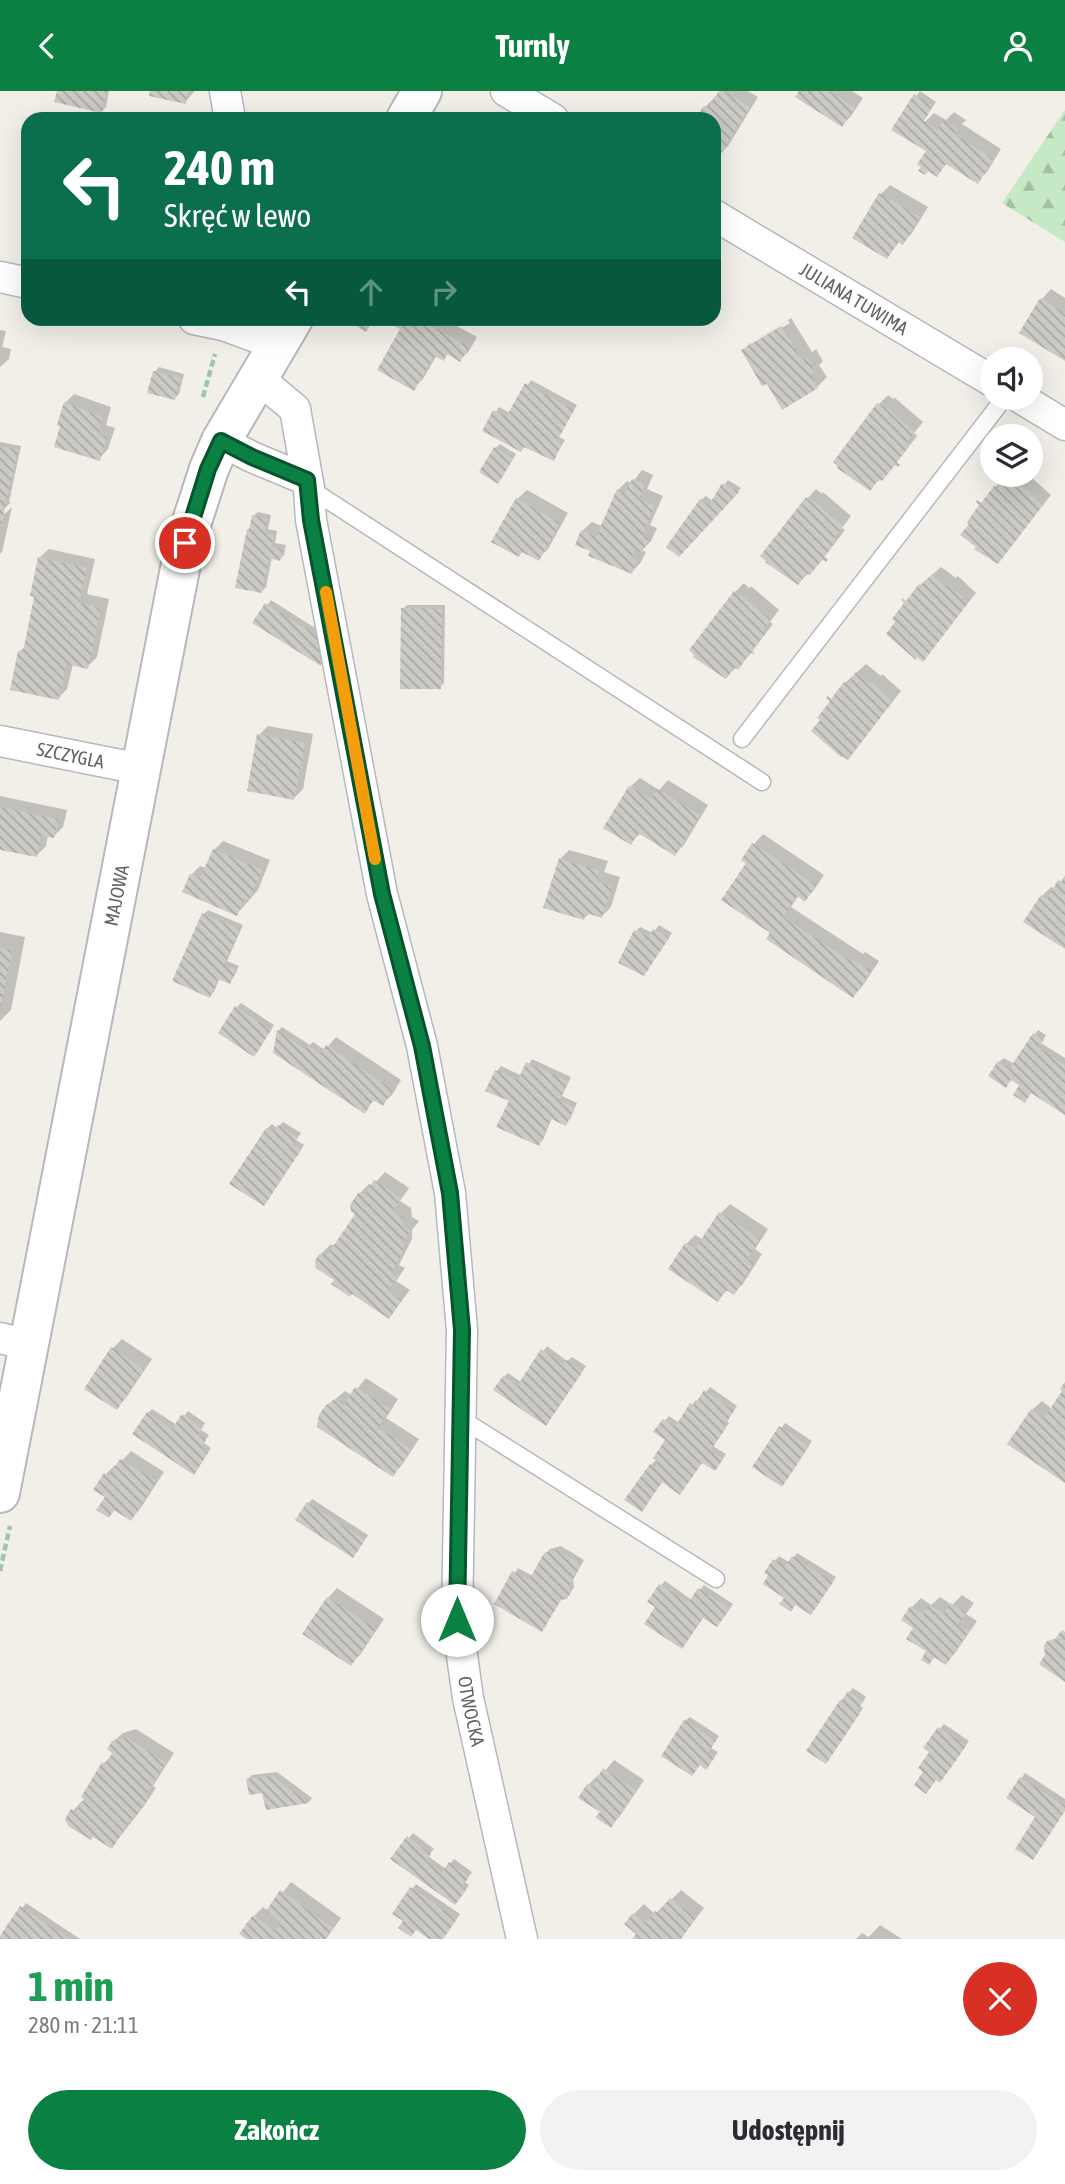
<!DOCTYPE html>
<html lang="pl">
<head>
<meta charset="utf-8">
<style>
	:root { --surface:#fff; --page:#f2f2f3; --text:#2b2b33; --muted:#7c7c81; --accent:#0b8043 }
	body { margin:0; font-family:"Asap Condensed",sans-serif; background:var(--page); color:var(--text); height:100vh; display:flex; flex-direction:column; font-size:26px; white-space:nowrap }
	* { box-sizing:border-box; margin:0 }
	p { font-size:23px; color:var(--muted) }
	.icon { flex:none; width:38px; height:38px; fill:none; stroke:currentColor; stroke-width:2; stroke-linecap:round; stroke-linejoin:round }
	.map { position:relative; height:1848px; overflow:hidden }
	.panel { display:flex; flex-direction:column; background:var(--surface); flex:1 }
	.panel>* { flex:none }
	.guide { position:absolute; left:21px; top:21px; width:700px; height:214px; border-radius:21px; box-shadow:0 7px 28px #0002; background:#0b6e4f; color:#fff; overflow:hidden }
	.fabs { position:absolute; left:980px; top:256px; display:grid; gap:14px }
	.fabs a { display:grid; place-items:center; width:63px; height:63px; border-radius:50%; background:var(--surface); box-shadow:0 7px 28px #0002; font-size:35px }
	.pin { position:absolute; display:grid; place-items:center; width:60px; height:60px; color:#fff; margin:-30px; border:4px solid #fff; border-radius:50%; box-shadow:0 2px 7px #0007 }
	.me { position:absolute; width:77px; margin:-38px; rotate:0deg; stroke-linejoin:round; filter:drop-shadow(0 0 5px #0008) }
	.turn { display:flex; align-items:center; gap:24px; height:147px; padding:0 28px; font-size:32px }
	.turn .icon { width:91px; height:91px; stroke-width:2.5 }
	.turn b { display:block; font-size:49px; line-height:60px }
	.lanes { display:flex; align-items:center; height:66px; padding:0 28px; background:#0003; justify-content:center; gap:35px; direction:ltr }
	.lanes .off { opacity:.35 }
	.round { display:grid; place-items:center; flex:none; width:74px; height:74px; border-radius:37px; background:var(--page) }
	.overview { display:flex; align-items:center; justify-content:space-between; height:119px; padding:0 28px }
	h1 { font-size:42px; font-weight:700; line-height:52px; color:#1e9e55 }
	.cta { display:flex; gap:14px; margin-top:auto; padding:14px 28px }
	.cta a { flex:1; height:80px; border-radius:42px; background:var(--accent); color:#fff; font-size:28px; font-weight:700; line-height:80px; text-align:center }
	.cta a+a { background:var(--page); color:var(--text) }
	header { display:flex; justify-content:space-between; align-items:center; height:91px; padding:0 28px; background:var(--accent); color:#fff; font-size:32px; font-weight:700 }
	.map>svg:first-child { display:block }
</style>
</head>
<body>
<header><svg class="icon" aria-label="back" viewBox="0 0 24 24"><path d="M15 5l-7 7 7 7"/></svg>Turnly<svg class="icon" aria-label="person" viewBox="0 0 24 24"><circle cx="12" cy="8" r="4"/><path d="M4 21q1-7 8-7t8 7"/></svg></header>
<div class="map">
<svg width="1065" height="1848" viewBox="0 0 1065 1848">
	<defs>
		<pattern id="forest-firs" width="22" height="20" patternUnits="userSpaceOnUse" patternTransform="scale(1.75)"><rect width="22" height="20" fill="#c5e8c5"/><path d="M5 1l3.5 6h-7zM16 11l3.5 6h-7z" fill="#a3c0a4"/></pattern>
		<pattern id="building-back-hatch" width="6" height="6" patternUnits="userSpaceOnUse" patternTransform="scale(1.75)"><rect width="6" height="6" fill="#cccac5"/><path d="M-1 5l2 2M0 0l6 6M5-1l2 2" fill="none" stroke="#a9a8a4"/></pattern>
	</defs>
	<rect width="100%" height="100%" fill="#f1efe8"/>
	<path fill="url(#forest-firs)" d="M1065,19V151L1002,112Z"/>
	<path fill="#0003" d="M59,0H109L106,16L102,20Z
		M152,0H195L185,11Z
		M721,0H748L758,6L728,55L719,64L714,61V28H701L704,17Z
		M801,0H852L863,7L851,25L842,34Z
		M920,0L936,11L922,32L923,33L934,22L946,29L954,21L966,29L962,33L1001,58L987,81L977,91L947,71L937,84L929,78L925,82L921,79L924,75L919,73L929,60L894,38Z
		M83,23L105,28H77Z
		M890,94L928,116L912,142L903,152L900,150L887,166L881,103Z
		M1051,198L1065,207V268L1021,241L1042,208Z
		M791,227L812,261L816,258L823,270L819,274L827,286L817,296L783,316L768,290L743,260L751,251V255L790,232L788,229L752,251Z
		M396,228H444L477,246L469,260L460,269L449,262L443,268L437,264L423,288L413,297L402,237L393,232Z
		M0,239L6,240L2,256L11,258L9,268L0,276Z
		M159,276L184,283L179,303L175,307L155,281Z
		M531,289L577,314L559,346L565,349L553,368L485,340L499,316L510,322Z
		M74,303L111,316L106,334L115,337L108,358L99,368L65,312Z
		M888,304L893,308L895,307L923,331L914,342L917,345L891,379L870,397L879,313Z
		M0,351L21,355L9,411H11L0,422Z
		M500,353L516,363L502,386L495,357Z
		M642,379L653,384L647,398L663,405L650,434L657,437L651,450L642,459L646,461L641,471L632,481L592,459L582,440L592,431L602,435L618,399L627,390L632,392Z
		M1011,383H1023L1031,389L1032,387L1051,404L998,471L978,455L995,396Z
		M728,389L741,397L678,464L701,409L706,405L713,410Z
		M816,398L822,403L823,401L851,425L842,437L845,439L819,473L798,492L807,408Z
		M527,399L568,422L548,458L538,468L524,459L519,464L517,408Z
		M12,416L2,461L0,463V427Z
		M258,421L271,424L268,438L277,440L275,452L286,454L284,464L280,468L272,466L266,496L262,500L248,439L251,436L253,425Z
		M49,458L95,468L87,503L109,508L97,566L87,576L73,573L67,598L58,607L20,560L26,554L36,505L39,467Z
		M941,476L956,487L958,485L976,502L923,568L897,531L920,494Z
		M744,492L749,497L751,495L779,519L770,531L773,533L747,567L726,586L735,501Z
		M271,509L323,542L325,569L321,573L255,531Z
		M407,514H445L444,592L440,596L403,518Z
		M866,573L881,585L882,583L901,600L848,667L845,592Z
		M268,635L313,643L303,698L294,707L259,644Z
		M640,687L659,699L668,689L708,714L684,754L675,763L641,742L630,752V696Z
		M0,705L67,719L63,736L54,745L48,744L46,755L36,765L0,757Z
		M763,743L824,784L814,799L805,809L799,804L791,816L863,863L865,861L879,870L862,896L853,905L772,841L749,771L744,768L754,753Z
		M223,750L270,769L258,799L237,823L191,784L200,775L206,777L214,759Z
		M569,759L608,770L604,781L620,786L611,816L602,825L590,822L584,827L560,768Z
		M1065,785V856L1042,805L1051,796L1055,798Z
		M208,819L243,834L227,870L239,875L234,886L230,891L220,886L214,901L209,905L204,823Z
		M659,834L672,842L648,878L636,840L640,836L653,842Z
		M0,841L25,846L11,919L0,930Z
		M241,912L274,934L258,960L237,916Z
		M282,936L310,954L313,951L325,959L336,946L401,989L392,1004L382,1013L375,1008L364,1020L275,961L278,940Z
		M1038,939L1046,944L1041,952L1065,967V1022L1022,993L999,971L1004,967L1014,973Z
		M532,968L571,986L562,1005L577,1012L570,1028L565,1033L552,1027L543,1049L538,1053L511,1009L488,999L497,980L501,975L522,985Z
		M283,1031L301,1042L296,1049L304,1054L268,1109L231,1092L267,1038L272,1033L277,1037Z
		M385,1081L409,1097L400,1110L411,1117L412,1126L419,1130L412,1139V1148L399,1174L405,1177L396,1190L410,1199L389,1226L336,1188L320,1164L330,1154H336L357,1123L359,1103L369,1093L373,1094Z
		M730,1113L768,1138L755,1158L762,1163L743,1193L733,1202L728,1198L718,1209L686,1153L695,1144L704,1149L721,1122Z
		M122,1248L152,1268L126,1307L117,1317L112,1258Z
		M547,1255L567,1270L572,1266L586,1275L550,1328L504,1286L508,1282L521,1291Z
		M366,1287L398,1308L386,1327L419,1348L402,1374L393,1383L326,1316L345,1300L352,1304Z
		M1065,1294V1390L1032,1319L1042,1310L1052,1318L1065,1299Z
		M710,1296L737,1315L727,1330L729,1332L713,1355L726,1363L719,1374L703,1370L663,1390L642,1419L651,1374L657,1368L668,1349L656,1341L669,1325L679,1332L692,1314L696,1309L698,1311Z
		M152,1318L177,1334L188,1320L205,1332L201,1339L209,1344L204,1352L211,1357L197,1377L148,1322Z
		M785,1332L812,1350L786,1390L754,1375Z
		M131,1360L164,1381L140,1418L131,1428L116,1418L109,1425L107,1406L96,1398L106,1383L115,1374L117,1375Z
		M312,1408L368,1444L357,1460L308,1413Z
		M561,1455L584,1469L573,1489L574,1496L571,1501L562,1507L542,1539L496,1512L518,1477L533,1485L545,1463L550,1458Z
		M797,1462L836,1486L815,1518L786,1506L770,1484L766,1481L779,1465L790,1472Z
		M665,1490L692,1509L704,1494L733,1513L721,1530L658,1516L661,1494Z
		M337,1497L384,1528L360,1564L351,1573L305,1542L328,1507Z
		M962,1504L974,1512L966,1523L977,1530L955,1562L946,1572L936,1565L929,1572L928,1560L916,1537L912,1516L921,1507L931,1514L940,1506L952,1514Z
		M853,1597L866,1606L860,1615L863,1617L830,1667L841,1610Z
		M690,1626L719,1645L711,1657L718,1661L710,1672L685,1630Z
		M944,1633L969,1650L944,1685L936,1688L926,1680L931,1661L925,1657Z
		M136,1638L174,1662L153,1695L156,1697L144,1715L112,1756L73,1720L82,1710L84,1712L104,1672L115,1661L113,1651L123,1642Z
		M614,1669L644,1689L620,1725L611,1734L602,1720L580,1706L588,1694L598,1684L600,1686Z
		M277,1681L312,1707L309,1711L267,1717L264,1700L248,1688L252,1684Z
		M1025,1682L1065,1708V1720L1038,1726L1008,1706Z
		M413,1742L434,1758L428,1765L446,1778L454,1768L472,1781L465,1791L469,1794L459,1808L393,1767Z
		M291,1791L341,1827L326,1848H249L254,1825L263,1816L268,1820Z
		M416,1793L460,1823L443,1848H432L394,1822Z
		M681,1799L704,1817L680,1848H634L638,1843L627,1833L634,1823L644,1813L655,1823L666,1812L667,1813Z
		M26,1812L80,1848H0Z
		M880,1834L902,1848H856L862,1842L869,1846Z"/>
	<path fill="url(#building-back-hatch)" d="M57,0H107L102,22L54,11Z
		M150,0H188L186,13L149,5Z
		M719,0H724L750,16L719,66L714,63V28H699L698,24L703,16L710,14Z
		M799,0H829L855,17L842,36L795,6Z
		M914,3L933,15L924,30L937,39L944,29L958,39L954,43L993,68L978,93L946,73L937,86L928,80L925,84L918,80L921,76L917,73L926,60L891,39Z
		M879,102L920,126L903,154L898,151L887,168L852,147Z
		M1040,207L1065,222V270L1019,242Z
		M344,228H374L366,241Z
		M394,228H419L469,256L460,271L447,263L444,270L434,265L414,300L377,279L400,238L390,233Z
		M781,235L802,269L807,266L815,281L810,283L818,297L782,319L767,293L762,295L741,259Z
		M153,280L181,287L175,309L147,302Z
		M525,292L574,319L557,350L562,353L554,370L524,356L521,361L482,340L493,319L506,326Z
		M64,311L103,326L98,343L107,346L100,370L54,356L60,335L57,334Z
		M877,312L883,316L885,315L915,341L906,352L909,355L896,371L900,374L898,376L895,374L882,390L879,388L870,400L837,377L838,375L833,371Z
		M0,355L18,359L1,435H0Z
		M494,356L513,368L498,393L479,381Z
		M1006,386L1021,397L1022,395L1043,414L998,473L974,458L976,456L960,444L969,433L967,431L979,414L976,411L977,409L981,412L994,395L997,397Z
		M632,388L645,393L639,408L655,415L642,444L649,447L642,462L635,459L631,467L637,470L632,483L588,465L590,460L575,454L581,439L596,446L617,398L625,402Z
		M722,392L739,401L679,466L666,456L700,408L709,414Z
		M806,406L811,411L812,409L843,435L834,447L837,449L824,466L828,468L826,471L822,468L810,484L807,482L798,494L765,471L766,470L760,465Z
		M516,407L560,432L539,470L522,461L519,466L491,451Z
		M252,424L267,428L265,442L274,444L271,456L283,458L280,470L269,467L262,502L235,497L247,438L249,439Z
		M38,466L87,477L79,512L101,517L88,578L66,573L59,609L10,599L18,560L23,561L34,506L30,505Z
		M931,484L946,495L947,493L963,506L962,508L968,512L923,571L917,566L916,569L886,543L895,531L892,528L904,512L901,509L902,507L906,510L919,493L922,495Z
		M734,500L739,505L740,503L771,529L762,541L765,543L752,559L755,563L750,562L738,579L735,576L726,588L693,566L694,564L689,559Z
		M265,512L319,546L321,575L252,532Z
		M401,517L442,518L441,598H400Z
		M856,581L871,593L872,591L893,610L848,669L842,665L841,666L811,640L820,629L817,627L830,610L826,607L828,605L831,608L844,591L847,593Z
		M257,643L305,652L294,709L247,700Z
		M629,695L651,708L657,698L700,724L675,765L638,742L631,754L603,737Z
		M0,716L59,728L54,747L41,745L37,766L0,759Z
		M752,752L816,794L805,811L797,805L783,826L852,871L854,869L871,880L853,907L766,848L770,842L721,809L746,772L741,769Z
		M213,758L262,779L249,810L244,808L237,825L182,801L190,783L200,787Z
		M559,767L599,780L596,791L612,795L602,827L586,822L584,829L543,817Z
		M1065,786V858L1023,831L1041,804L1047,808L1058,789L1062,791Z
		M202,822L240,838L224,874L236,879L230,893L218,888L210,907L172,890Z
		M653,838L669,847L644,885L618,872L634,839L649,846Z
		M0,857L12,859L1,915H0Z
		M235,915L271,939L254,966L218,942Z
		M277,939L305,958L307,954L320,963L326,954L393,999L383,1015L373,1009L365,1023L273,962Z
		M1033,942L1044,949L1038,956L1065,974V1024L1031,1002L1025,1012L1013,1004L1019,994L1011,989L1006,997L988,985L998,970L1010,977Z
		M526,971L568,990L559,1010L574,1016L566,1035L551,1028L539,1055L496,1036L509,1010L485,1000L495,979L518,989Z
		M278,1034L298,1047L293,1054L301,1059L264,1115L229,1093L266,1037L273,1041Z
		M374,1089L401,1107L392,1120L403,1127V1135L411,1140L406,1147L403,1146L404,1158L391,1183L397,1187L388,1200L402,1209L389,1228L352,1203L350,1206L331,1193L334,1189L316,1177L315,1170L319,1163H328L355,1123L351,1120L350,1114L358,1102L366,1103Z
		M719,1121L760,1148L747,1168L754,1172L734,1204L726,1199L718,1211L668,1178L685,1152L695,1158Z
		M111,1256L144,1278L117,1319L84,1298Z
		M541,1258L563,1273L566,1269L583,1280L546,1335L493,1299L503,1285L517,1295Z
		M1065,1291V1392L1007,1353L1031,1318L1044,1327L1062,1300L1060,1298Z
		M355,1296L390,1318L378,1337L411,1358L393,1386L317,1336L319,1324L325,1315L335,1308L343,1314Z
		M704,1299L734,1320L724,1335L726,1337L710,1360L723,1368L715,1380L702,1372L680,1404L662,1391L642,1421L624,1409L650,1373L655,1376L658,1371L653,1367L665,1349L653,1341L663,1328L675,1336L690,1312L694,1315Z
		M147,1321L172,1338L182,1323L202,1337L198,1343L206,1349L201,1357L208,1362L194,1384L132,1343Z
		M779,1335L809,1355L782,1396L752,1376Z
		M120,1368L156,1390L131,1430L114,1419L109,1427L96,1419L105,1406L93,1399L104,1382L109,1385Z
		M307,1411L365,1449L353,1467L295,1429Z
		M556,1459L581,1473L569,1494L571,1501L567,1508L561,1509L542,1541L494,1513L512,1480L529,1489L544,1462Z
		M792,1465L833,1491L811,1524L795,1514L791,1521L779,1513L784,1507L763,1493L768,1484L764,1482L773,1468L785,1475Z
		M659,1493L688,1512L698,1497L730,1518L717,1536L703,1527L682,1558L644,1533L655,1516L647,1511Z
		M327,1506L376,1538L351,1575L302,1543Z
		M951,1512L966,1522L958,1533L969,1540L946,1574L934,1566L929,1574L921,1569L926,1560L906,1548L913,1537L901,1529L910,1515L923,1523L929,1514L944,1523Z
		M1062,1539L1065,1541V1591L1039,1573L1045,1564L1044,1555L1047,1550L1055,1548Z
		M848,1600L863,1611L857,1620L860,1622L826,1673L806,1660L840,1609L842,1610Z
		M684,1629L716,1650L708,1662L715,1666L706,1679L700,1674L692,1685L661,1665Z
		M938,1636L966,1655L940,1692L936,1689L926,1703L914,1694L923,1681L918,1677L929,1661L923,1657Z
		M126,1646L166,1672L145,1705L148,1707L135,1727L133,1725L112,1758L93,1746L91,1749L68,1735L65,1728L71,1718L76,1721L84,1708L81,1706L102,1671L106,1674L112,1662L107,1658L112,1650Z
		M603,1677L636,1699L611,1737L595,1726L600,1721L578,1707L587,1693L592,1696Z
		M272,1684L288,1697L309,1712L266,1719L262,1702L249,1704L246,1688Z
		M1020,1686L1065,1715V1720L1033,1769L1015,1758L1035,1726L1006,1707Z
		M407,1745L431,1763L425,1770L442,1781L449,1771L469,1786L462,1796L466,1799L455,1814L390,1768Z
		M410,1796L457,1828L443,1848H429L416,1839L411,1846L398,1837L403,1830L392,1823Z
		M280,1799L333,1837L325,1848H246L239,1843L253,1824L275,1840L281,1831L266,1820Z
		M670,1807L696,1827L681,1848H632L636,1843L624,1833L633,1822L645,1832L655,1820L658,1822Z
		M20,1815L70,1848H0V1845Z"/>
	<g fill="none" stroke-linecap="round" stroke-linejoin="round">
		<defs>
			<path id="service" d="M309,397L762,691
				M742,648L1005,306
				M460,1327L716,1488"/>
			<g id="minor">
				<path d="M225,0L230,28"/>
				<path d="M506,0L553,28"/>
				<path id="s1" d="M714,124L992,290"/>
				<path d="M0,186L28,192"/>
				<path d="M194,228L223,234L278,254"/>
				<path id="s2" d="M258,287L295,318L309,397L311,429L382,803L422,955L450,1102L462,1239L457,1529L468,1607L522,1848"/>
				<path d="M1019,306L1065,334"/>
				<path d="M221,350L252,366L307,389"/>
				<path id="s3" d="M0,650L140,678"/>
				<path d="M0,1247L30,1254"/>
			</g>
			<g id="tertiary">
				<path d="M406,28L422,0"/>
				<path id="s4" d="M0,1402L185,452L209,378L221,350L293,228"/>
			</g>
		</defs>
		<use href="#service" stroke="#b5b8bc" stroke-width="19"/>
		<use href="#minor" stroke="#b5b8bc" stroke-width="33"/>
		<use href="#tertiary" stroke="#b5b8bc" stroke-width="42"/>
		<path stroke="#9cc7a9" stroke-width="4.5" stroke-dasharray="7 3.5" stroke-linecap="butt" d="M203,306L215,263
			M0,1480L10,1435"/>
		<use href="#service" stroke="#fff" stroke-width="16"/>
		<use href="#minor" stroke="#fff" stroke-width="30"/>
		<use href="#tertiary" stroke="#fff" stroke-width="38"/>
	</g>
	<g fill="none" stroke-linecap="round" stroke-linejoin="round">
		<defs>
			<path id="route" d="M185,452L208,378L221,350L252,366L307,389L311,429L382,803L422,955L450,1102L462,1239L457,1529"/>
		</defs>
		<use href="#route" stroke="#07532c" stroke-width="18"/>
		<use href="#route" stroke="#0b8043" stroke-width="12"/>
		<path stroke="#f59e0b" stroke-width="12" d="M326,501L375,768"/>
	</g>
	<g text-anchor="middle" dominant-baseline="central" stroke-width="5" stroke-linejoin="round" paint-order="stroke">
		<g font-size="19" fill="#5f6368" stroke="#fff">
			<text stroke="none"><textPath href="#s1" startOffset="163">JULIANA TUWIMA</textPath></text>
			<text stroke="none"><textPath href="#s3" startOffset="72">SZCZYGLA</textPath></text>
			<text stroke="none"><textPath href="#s4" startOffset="609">MAJOWA</textPath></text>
			<text stroke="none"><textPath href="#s2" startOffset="1368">OTWOCKA</textPath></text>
		</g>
	</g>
</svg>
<div class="fabs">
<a><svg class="icon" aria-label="sound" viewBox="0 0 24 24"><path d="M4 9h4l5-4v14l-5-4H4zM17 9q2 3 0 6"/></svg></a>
<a><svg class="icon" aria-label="layers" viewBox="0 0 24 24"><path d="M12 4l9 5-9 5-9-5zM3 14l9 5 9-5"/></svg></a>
</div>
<div class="pin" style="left:185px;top:452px;background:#d93025"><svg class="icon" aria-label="arrive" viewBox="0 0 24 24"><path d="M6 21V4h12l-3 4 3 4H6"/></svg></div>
<svg class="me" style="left:457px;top:1529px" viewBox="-20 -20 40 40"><circle r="19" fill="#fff"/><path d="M0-13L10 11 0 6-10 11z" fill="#0b8043"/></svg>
<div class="guide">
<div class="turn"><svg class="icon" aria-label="left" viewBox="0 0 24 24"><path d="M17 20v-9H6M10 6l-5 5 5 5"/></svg><div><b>240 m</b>Skręć w lewo</div></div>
<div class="lanes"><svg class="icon" aria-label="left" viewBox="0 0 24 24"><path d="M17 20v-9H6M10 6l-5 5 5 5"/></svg><svg class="icon off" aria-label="ahead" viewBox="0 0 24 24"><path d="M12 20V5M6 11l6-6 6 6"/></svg><svg class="icon off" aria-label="right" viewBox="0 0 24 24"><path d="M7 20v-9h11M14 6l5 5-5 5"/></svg></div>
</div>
</div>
<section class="panel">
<div class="overview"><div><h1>1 min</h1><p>280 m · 21:11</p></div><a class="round" style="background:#d93025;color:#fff"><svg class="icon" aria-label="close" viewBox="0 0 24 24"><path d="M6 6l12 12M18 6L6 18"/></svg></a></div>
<div class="cta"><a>Zakończ</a><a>Udostępnij</a></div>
</section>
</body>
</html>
